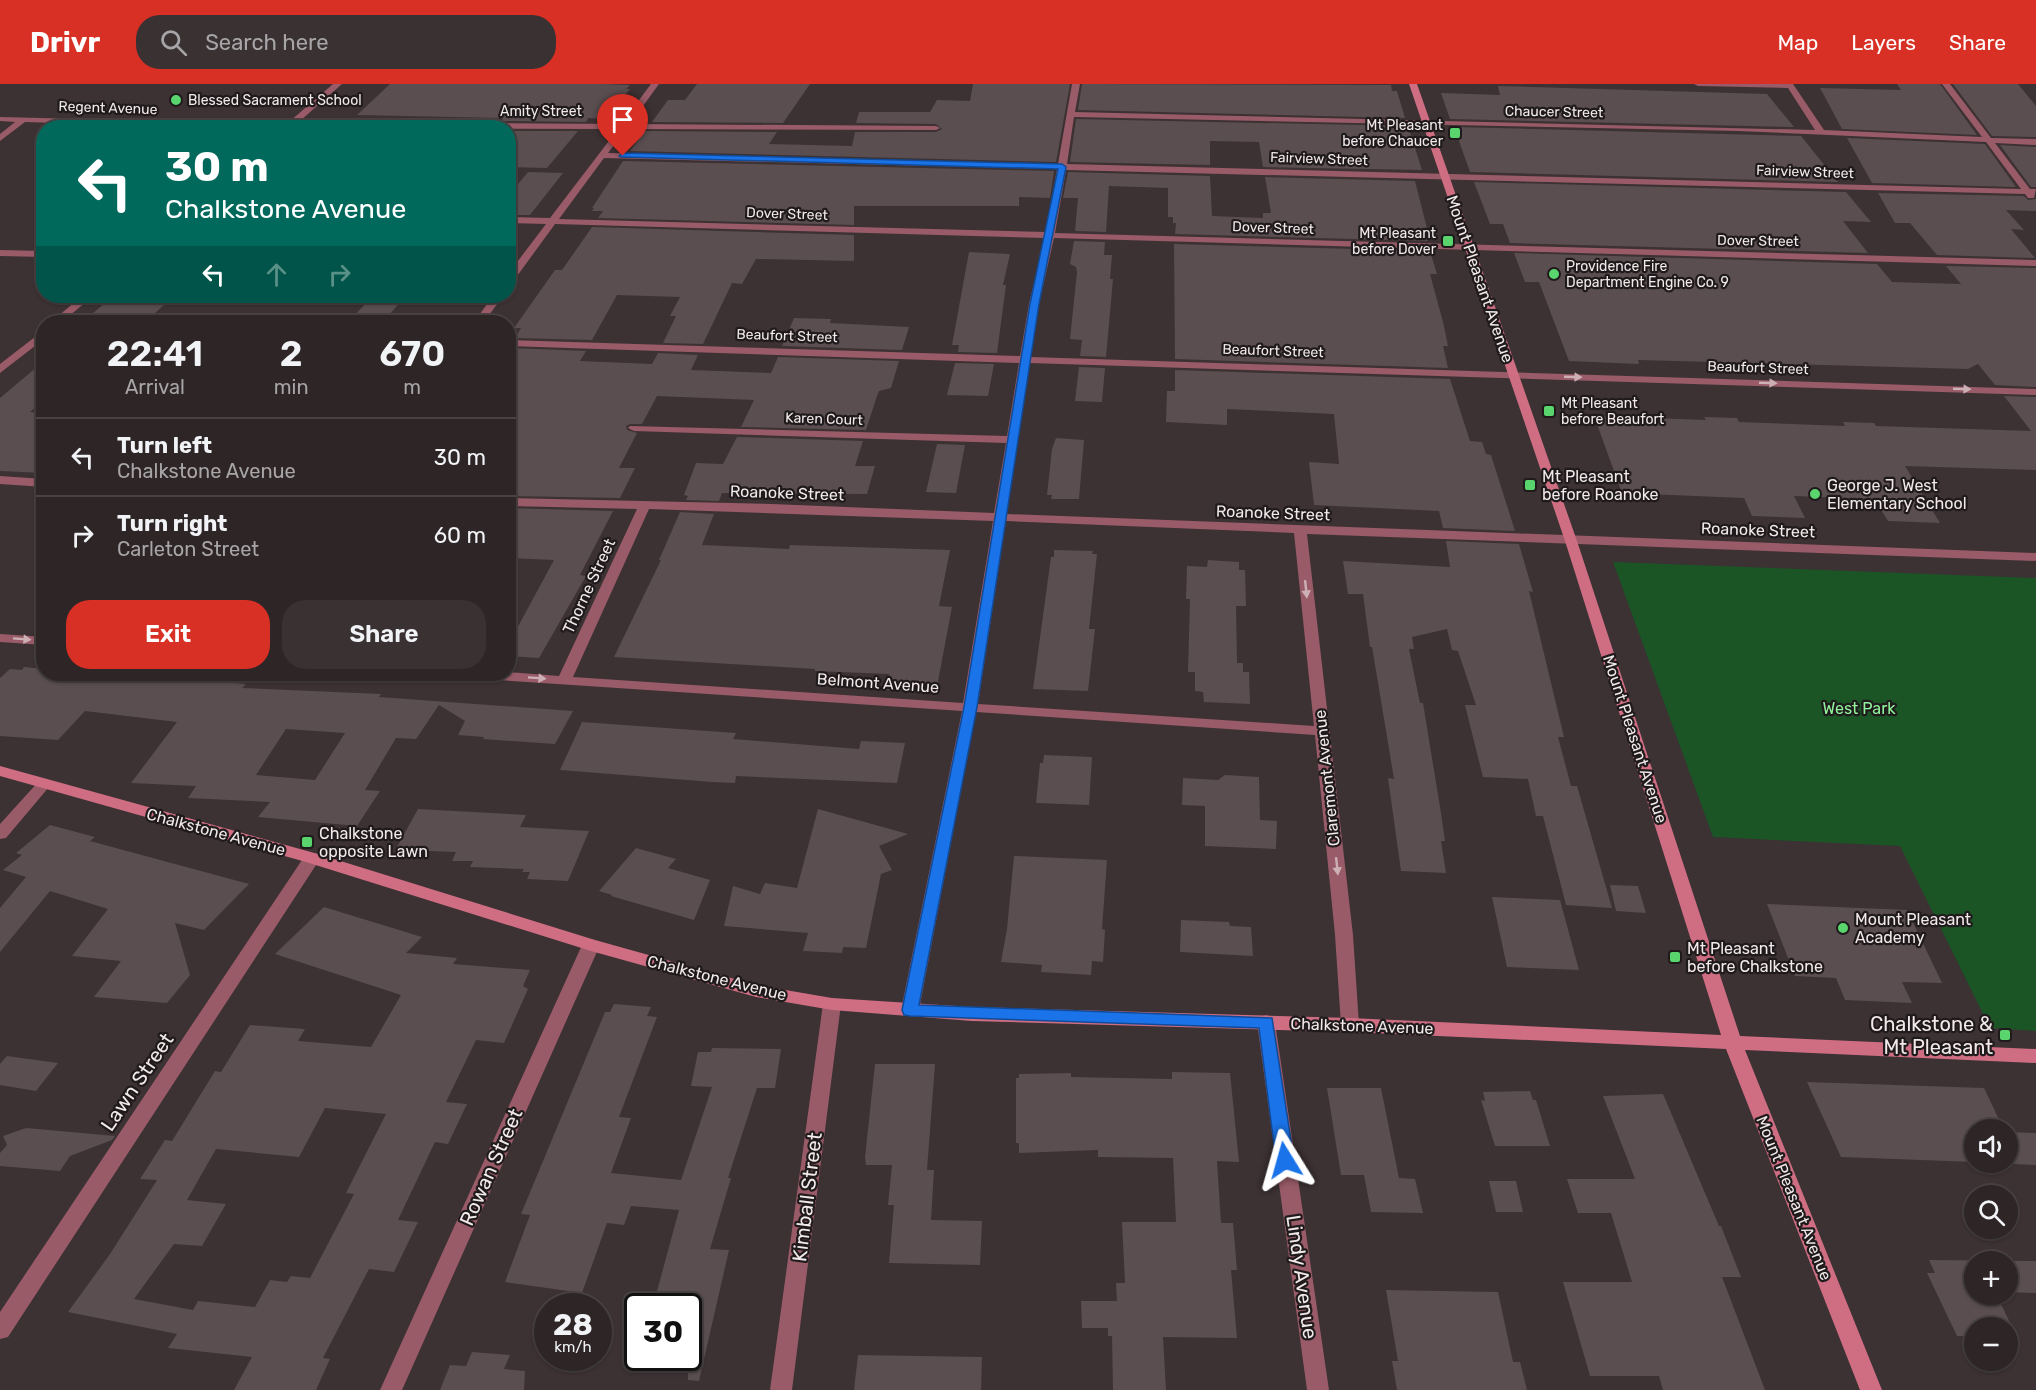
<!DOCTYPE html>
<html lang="en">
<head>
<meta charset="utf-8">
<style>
	:root { --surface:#2d2526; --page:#393132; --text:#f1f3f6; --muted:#a7a5a7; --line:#484243; --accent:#d93025 }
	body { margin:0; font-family:Rubik,sans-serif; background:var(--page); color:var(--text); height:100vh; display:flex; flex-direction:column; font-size:22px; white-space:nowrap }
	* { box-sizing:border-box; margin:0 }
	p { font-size:20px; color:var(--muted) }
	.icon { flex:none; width:33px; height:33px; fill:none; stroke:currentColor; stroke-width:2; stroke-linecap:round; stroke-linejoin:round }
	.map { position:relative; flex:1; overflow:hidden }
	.drawer { position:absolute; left:36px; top:231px; width:480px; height:366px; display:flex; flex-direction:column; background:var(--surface); border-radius:24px; box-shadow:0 2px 4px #0004,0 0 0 2px var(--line) }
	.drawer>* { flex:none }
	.top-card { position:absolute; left:36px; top:36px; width:480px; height:183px; border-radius:24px; box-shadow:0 2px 4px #0004,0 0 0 2px var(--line); background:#00695c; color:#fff; overflow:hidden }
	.buttons { position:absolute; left:1964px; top:1035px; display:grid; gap:12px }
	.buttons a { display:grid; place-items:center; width:54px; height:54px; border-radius:50%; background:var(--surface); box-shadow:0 2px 4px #0004,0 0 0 2px var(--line); font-size:30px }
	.speed { position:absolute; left:534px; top:1209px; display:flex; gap:12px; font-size:30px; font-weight:700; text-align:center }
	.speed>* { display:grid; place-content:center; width:78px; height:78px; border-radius:50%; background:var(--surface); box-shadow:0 2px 4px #0004,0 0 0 2px var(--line); line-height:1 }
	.speed small { font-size:15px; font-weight:400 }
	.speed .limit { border:3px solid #111; border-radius:9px; background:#fff; color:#111 }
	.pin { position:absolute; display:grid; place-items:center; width:51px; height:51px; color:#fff; margin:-62px -26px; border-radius:50% 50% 50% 0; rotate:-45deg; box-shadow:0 0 6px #0007 }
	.pin .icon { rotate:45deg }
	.me { position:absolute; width:66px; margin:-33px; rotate:352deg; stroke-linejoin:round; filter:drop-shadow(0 0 4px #0008) }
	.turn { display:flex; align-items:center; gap:21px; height:126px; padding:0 30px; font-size:27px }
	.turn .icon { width:78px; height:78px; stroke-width:2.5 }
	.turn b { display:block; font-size:42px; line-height:51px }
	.lanes { display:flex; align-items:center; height:57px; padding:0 30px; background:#0003; justify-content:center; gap:30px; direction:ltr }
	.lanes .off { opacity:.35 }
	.eta { display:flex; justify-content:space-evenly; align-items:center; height:102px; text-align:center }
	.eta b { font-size:36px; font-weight:600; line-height:42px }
	.primary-button { display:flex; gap:12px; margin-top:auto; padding:12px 30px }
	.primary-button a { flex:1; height:69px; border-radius:24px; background:var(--accent); color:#fff; font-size:24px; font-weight:600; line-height:69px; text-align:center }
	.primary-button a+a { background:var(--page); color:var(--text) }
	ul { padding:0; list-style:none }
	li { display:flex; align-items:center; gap:18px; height:78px; padding:0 30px; border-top:2px solid var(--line) }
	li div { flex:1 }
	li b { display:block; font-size:22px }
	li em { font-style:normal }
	header { display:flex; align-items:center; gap:36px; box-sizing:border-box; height:84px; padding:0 30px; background:var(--accent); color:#fff }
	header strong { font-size:28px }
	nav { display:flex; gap:33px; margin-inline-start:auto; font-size:21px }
	.search { width:420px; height:54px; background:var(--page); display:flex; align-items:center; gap:15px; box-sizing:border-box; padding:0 21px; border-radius:24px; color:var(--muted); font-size:22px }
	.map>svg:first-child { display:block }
</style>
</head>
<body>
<header>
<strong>Drivr</strong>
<div class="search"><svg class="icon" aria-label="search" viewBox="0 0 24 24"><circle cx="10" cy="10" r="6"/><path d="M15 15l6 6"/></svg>Search here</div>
<nav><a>Map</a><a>Layers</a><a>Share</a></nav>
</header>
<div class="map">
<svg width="2036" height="1306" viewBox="0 0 2036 1306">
	<rect width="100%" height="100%" fill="#3c3133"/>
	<path fill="#1b5526" d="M1613,478L2036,494V947L1990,944L1900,762L1713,753Z"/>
	<path fill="#5a4e50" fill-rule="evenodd" d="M390,0H602L630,1L626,5H630L606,35L588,34L586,38L503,37L502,34L357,31Z
		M697,0H810L783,39L652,38L668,16H685Z
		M973,0H1070L1056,78L630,67L645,47L777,48L769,60L852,62L855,48H936L942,45L936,40L856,39L859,28H930L937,16L970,17Z
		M1082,0L1391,1L1392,7H1397L1405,34L1078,26Z
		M1897,0H1940L1977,51L1842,45L1820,4L1901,6Z
		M1953,0H2018L2036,22V53L1992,52Z
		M1498,2L1767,10L1794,43L1450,35L1441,9L1500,11Z
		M1076,35L1408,42L1422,86L1263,83L1259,58L1210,57V81L1070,78Z
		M1454,43L1801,52L1838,98L1470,88Z
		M508,47H578L547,84L508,83Z
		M1847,54L1985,60L2016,103L1872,99Z
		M2000,61L2036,63V103H2031Z
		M623,77L1054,87L1050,114L1019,113V122H854V141L598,134L603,127H592L594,124H592Z
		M528,88L563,89L530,131H508V112Z
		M1068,88L1210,92L1212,132L1263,134V129H1271L1265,93L1415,97L1429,152H1426L1428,157L1175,150L1176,139H1173V133H1168V104L1109,102L1106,148L1075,147L1078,114H1063Z
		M1474,98L1846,108L1871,138L1843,137L1868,169L1510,159L1503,140H1490Z
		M1878,109L2024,112L2028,116L2036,115V127L2006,126L2024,146L2011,145L2035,174L1937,171L1910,139H1895Z
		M592,143L854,151V177L756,175L742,200L732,199L703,260L663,259L676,232H670L680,213L617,211L592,256L515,254L521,244H514L555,186H562Z
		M1074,157L1105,158L1104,171H1112L1110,195H1113L1106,273L1080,272L1082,256L1070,255L1077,188L1076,183L1070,180Z
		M1174,160L1430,167L1437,190H1430L1444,242L1448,262H1443L1448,284L1175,275Z
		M969,168L1010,170L1003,201H1006L997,269L958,268L959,261H952Z
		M1514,169L1877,180L1892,198L1961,200L1946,182L2036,184V303L1995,301L1978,280L1968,285L1638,276L1639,280L1569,277L1539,198H1525Z
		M113,212H174L145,238L85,236Z
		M372,213L404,214L383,238H348Z
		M794,234L831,235L830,239L909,243L902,266L782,262Z
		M510,264L586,267L580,277L652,280L658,269L698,271L691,286L771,289L778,273L899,277L891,304L879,307L877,312L866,346L741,343L754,316L657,312L642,340H630L626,342L627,346L637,349L619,384H635L620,414L508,412Z
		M44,277V316L30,328L44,329V389L0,387V314Z
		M955,279L994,280L988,312L947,311Z
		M1079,283L1105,284L1102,318L1075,317Z
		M1175,286L1450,295L1470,357L1482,358L1486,370L1491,371L1515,447L1443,444L1439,427L1314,421L1309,378L1339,380L1334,330L1227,325V341L1166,338L1167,307H1175Z
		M2004,312L2036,313V386L1905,382L1940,439L1888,437L1874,415L1794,412L1805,434L1752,432L1744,414L1622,409L1594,332L1706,336L1704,333L1737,334L1739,338L1845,342L1843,338L1874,339L1876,342L2031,347Z
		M737,353L863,357L855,382H875L867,410L722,409L719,417L686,416L688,412L684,411L696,379L723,380Z
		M1056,354L1084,356L1079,415H1051L1052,411H1047L1052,365Z
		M937,360L965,361L956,409L926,408Z
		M508,424L613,427L580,491L586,492L539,574L508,572V561L554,476L508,474Z
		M680,428L714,430L702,461L789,465L790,461L950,466L939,522L952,523L936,608L885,606L889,590L815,587V585L614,573L661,476H659Z
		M1446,457L1519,460L1533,508L1529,507L1564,653H1558L1571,702H1577L1612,824L1566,821L1543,732H1536L1528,695L1483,693L1465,621H1476L1458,567L1452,566L1447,545L1412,553L1414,565H1409L1420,619H1423L1441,729L1445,757H1441L1446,789L1401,787L1388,694L1394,695L1372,563H1370L1363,510H1348L1343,477L1450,483Z
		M1054,466L1093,467L1092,470H1097L1089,545H1095L1088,607L1033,605L1051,473H1054Z
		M1208,476L1239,478V486H1245L1246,522H1236L1237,579H1243V588H1249L1250,620L1204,618L1203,608L1195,607V588H1188L1190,515H1186L1187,482L1207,483Z
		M24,583L44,585V590H139L246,600L242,604L381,610L379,613L573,627L555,660L483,655L484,653L458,651L465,637L439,621L416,655L396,654L365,706L380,707L357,742L258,733L270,718L188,714L196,702L131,699L177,638L85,627L58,656L0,652V594L10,585L22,586ZM286,645L345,649L315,696L256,691Z
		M582,638L736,649L733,655L859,665L861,657L905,659L897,699L736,692L735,699L712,698L560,686Z
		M1044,671L1092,673L1089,721L1036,719L1040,679H1043Z
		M1225,691L1259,693L1260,736L1277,737L1276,765L1205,762V722L1182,721L1183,694L1218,696Z
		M418,725L526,731L520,743L589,747L568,797L527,795L530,788H522L524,785L470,783L473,777H452L456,768L401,766L402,763H397Z
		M818,725L908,750L879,762L892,786L881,790L866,864L843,863L842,869L803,867L808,849L724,842L733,802L760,810L765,799L797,804Z
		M50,741L95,753L90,757L249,800L204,846L175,839L190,891L167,919L94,913L121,877L72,872L108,825L50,807L0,868V824L26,793L3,786L22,771L16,769Z
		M636,764L676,775L668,784L710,796L694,836L611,812L612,811L599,807Z
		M1014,772L1107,776L1102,845L1105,846L1103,878L1092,877L1091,891L1041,888L1042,881L1001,878L1007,845Z
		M1610,801L1638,802L1646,829L1616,827Z
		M1492,813L1560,816L1579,886L1507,883Z
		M1767,820L1907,826L1942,899L1902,898L1912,919L1845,916L1836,894L1795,892Z
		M324,823L422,853L406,869L457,874L453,880L530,886L523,902L528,905L504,959L476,956L446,1018L467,1020L448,1060L435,1058L398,1136L418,1138L394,1188L369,1185L323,1274L330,1275L316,1306H234L252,1273L168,1264L177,1250L68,1228L110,1170L157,1096L140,1095L165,1056L172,1057L215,987L221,988L250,941L305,945L298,957L371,963L401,911L275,870ZM325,1024L386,1030L346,1109L354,1110L310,1194L291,1192L287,1198L270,1196L255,1223L198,1217L193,1226L134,1215L174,1160L202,1162L226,1120L187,1116L216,1065L299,1073Z
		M1181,836L1229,838L1230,842L1251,843L1253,872L1180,868Z
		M614,920L651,923L647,932L657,933L619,1033L631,1034L611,1089L681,1096L712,1003L691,1002L698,968H711L712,964L781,965L775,1004H757L728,1094H731L710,1165L729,1166L699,1297L688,1296V1222H653L679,1126L631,1122L624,1141L607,1139L582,1209L505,1198L530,1131L521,1130L605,928H610Z
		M7,972L58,979L36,1007L0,1001V980Z
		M875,980H935L927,1086H934L931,1136L982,1137L980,1181L889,1179L894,1121H888L892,1081H866L865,1073Z
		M1172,988L1230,989L1239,1078L1217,1077L1221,1139H1233L1237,1186H1231L1237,1254L1163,1253L1166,1306H1113L1112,1252H1108V1244H1082L1081,1217H1117L1116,1199H1125L1122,1138H1176L1173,1074L1098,1073V1066L1019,1069V1059H1016V994H1019V990L1071,989V993L1172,995Z
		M1807,998L1984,1004L2004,1046H1974V1078L1841,1073Z
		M1327,1004H1381L1399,1094L1415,1095L1423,1129L1371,1128L1364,1091H1341Z
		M1530,1007L1533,1016H1536L1550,1062H1495L1481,1016L1485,1017L1483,1008Z
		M1663,1010L1719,1142H1721L1741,1193H1722L1765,1306H1663L1659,1292H1590L1563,1198H1632L1611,1129H1578L1567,1095H1635L1603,1012Z
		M26,1044L115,1052L112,1056L70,1072L60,1087L0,1082V1069L7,1061L3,1052Z
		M2007,1048L2036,1049V1081L1976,1078H2007Z
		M1489,1097H1516L1523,1128H1496Z
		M1929,1176L2036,1177V1209L2007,1208V1178H1974V1210H1996L2017,1253H2007V1244H1974V1252H1957L1927,1189H1935Z
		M1386,1206L1498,1208L1513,1278H1520L1527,1306H1397L1392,1277H1398Z
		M472,1268L510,1271L504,1285L525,1287L524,1306H440L450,1281L466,1282Z
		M858,1271L982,1273L981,1306H854Z"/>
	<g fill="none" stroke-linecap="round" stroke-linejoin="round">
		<path fill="#985b67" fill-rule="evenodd" d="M651,0H659L630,40L936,42L940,44L936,46L626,45L608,69L1058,80L1072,0H1080L1075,28L1815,46L1788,4L1698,2L1694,0H1793L1824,46L1982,53L1942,0H1950L1991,54L2036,55V61L1995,59L2030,105H2036L2034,114H2028L2025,110L1066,86L1055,149L2036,176V182L1054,154L1039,220L1031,273L2036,305V311L1030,279L1007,430L2036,469V477L1307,450L1353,851L1359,941L1356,946L1350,948L1344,946L1341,941L1335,851L1315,651L976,628L919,926L916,931L910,932L904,931L901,926L962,627L468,594L461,590L508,588L559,592L637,425L508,422V414L772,420L994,429L1006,359L634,347L628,344L630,342L1007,352L1019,279L508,262V256L1020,272L1029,220L1045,154L555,140L512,199L508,200V190L546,140L508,139V133L550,134L618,45L216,44L25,38L0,57V50L15,38L0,37V33L286,40L290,38L621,40ZM1074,33L1738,47L1986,58L2021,105L1067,80ZM604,74L1057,85L1046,148L559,135ZM649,425L993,437L963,619L573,593ZM1006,437L1294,449L1314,642L978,620Z
			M0,166L44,167V173L0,172Z
			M493,212H503L484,238H474Z
			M0,392L44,395V403L0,400Z
			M0,550L44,553V561L0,558Z
			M44,695L49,697L52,700L49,703L6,754L0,755V740L39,697Z
			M312,769L318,770L320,774L318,778L8,1253L0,1255V1228L306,770Z
			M591,855L597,857L600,861L402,1306H380L582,861L585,857Z
			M832,914L838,915L841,920L792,1306H770L823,920L826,915Z
			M1266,931L1272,933L1275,938L1329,1306H1307L1257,938L1260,933Z"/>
		<path fill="#985b67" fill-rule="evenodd" d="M333,0H342L292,44H282Z
			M82,212H93L62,238H51Z
			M44,246V255L0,289V280Z"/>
		<path fill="#cf6e83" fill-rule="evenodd" d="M1409,0H1417L1577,457L1740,952L2036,965V979L1745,966L1882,1306H1860L1726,965L1350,948L972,937L832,926L756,913L591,867L306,778L0,692V682L318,770L595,856L756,901L832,914L972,923L1350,934L1721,951L1565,457Z"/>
	</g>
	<defs><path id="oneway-solid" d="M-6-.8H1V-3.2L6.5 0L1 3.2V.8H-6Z" transform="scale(1.5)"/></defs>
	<g fill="#cdb0b6">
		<use href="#oneway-solid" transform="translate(1573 293) rotate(2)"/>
		<use href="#oneway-solid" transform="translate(1768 299) rotate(2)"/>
		<use href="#oneway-solid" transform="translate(1962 305) rotate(2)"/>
		<use href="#oneway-solid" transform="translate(1306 505) rotate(84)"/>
		<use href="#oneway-solid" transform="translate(22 555) rotate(4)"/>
		<use href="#oneway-solid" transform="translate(537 594) rotate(4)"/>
		<use href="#oneway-solid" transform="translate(1337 782) rotate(84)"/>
	</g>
	<path fill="#1a73e8" stroke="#114b97" stroke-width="1.5" d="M623,69L1062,80L1066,83L1039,220L977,623L919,921L1272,934L1294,1076L1292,1081L1285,1083L1279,1081L1276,1076L1259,944L910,932L904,931L902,926L964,623L1030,220L1058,85L621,73L619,72Z"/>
	<g fill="#5ad56e" stroke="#1f1a1b" stroke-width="2">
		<circle cx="176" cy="16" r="6"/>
		<rect x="1449" y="43" width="12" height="12" rx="3"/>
		<rect x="1442" y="151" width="12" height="12" rx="3"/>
		<circle cx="1554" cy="190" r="6"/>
		<rect x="1543" y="321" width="12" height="12" rx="3"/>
		<rect x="1524" y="395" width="12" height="12" rx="3"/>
		<circle cx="1815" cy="410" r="6"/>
		<rect x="301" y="752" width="12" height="12" rx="3"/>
		<circle cx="1843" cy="844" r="6"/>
		<rect x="1669" y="867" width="12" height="12" rx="3"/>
		<rect x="1999" y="945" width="12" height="12" rx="3"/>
	</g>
	<g text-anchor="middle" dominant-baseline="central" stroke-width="4.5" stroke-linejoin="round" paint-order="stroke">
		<g font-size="14" fill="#f1e9ea" stroke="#1f1a1b" text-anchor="start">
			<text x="188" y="16">Blessed Sacrament School</text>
			<text x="1443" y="41" text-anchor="end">Mt Pleasant<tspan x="1443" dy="16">before Chaucer</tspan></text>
			<text x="1436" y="149" text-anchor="end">Mt Pleasant<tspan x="1436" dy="16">before Dover</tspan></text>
			<text x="1566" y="182">Providence Fire<tspan x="1566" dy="16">Department Engine Co. 9</tspan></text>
			<text x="1561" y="319">Mt Pleasant<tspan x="1561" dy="16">before Beaufort</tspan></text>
		</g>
		<g font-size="14" fill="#f1e9ea" stroke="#1f1a1b">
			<text transform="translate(108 24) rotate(2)">Regent Avenue</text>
			<text x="541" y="27">Amity Street</text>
			<text transform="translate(1554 28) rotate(1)">Chaucer Street</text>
			<text transform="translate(1319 75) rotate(2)">Fairview Street</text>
			<text transform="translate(1805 88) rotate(2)">Fairview Street</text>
			<text transform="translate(787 130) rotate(2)">Dover Street</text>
			<text transform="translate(1273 144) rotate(2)">Dover Street</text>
			<text transform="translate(1758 157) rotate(1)">Dover Street</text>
			<text transform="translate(787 252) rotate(2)">Beaufort Street</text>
			<text transform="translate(1273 267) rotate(2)">Beaufort Street</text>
			<text transform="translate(1758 284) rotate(2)">Beaufort Street</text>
			<text transform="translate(824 335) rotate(2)">Karen Court</text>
		</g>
		<g font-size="16" fill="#f1e9ea" stroke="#1f1a1b">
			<text transform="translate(1480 195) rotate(71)">Mount Pleasant Avenue</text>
			<text transform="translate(787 409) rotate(2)">Roanoke Street</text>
			<text transform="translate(1273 429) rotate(2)">Roanoke Street</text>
			<text transform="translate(1758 446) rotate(2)">Roanoke Street</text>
			<text transform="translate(589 502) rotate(-65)">Thorne Street</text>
			<text transform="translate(878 599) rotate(4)">Belmont Avenue</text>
			<text transform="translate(1635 655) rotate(72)">Mount Pleasant Avenue</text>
			<text transform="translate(1327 694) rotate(-96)">Claremont Avenue</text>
			<text transform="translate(216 748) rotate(15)">Chalkstone Avenue</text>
			<text transform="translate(717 894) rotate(14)">Chalkstone Avenue</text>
			<text transform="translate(1362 942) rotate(2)">Chalkstone Avenue</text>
			<text transform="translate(1794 1114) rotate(68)">Mount Pleasant Avenue</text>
		</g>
		<g font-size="16" fill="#f1e9ea" stroke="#1f1a1b" text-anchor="start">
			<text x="1542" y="392">Mt Pleasant<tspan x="1542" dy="18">before Roanoke</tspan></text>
			<text x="1827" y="401">George J. West<tspan x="1827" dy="18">Elementary School</tspan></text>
			<text x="319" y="749">Chalkstone<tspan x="319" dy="18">opposite Lawn</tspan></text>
			<text x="1855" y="835">Mount Pleasant<tspan x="1855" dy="18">Academy</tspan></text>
			<text x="1687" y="864">Mt Pleasant<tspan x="1687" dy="18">before Chalkstone</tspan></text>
		</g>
		<g font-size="16" fill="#91f49c" stroke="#1f1a1b">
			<text x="1859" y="624">West Park</text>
		</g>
		<g font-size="20" fill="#f1e9ea" stroke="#1f1a1b" text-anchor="end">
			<text x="1993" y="940">Chalkstone &amp;<tspan x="1993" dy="23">Mt Pleasant</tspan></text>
		</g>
		<g font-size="20" fill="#f1e9ea" stroke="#1f1a1b">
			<text transform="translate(137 998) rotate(-56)">Lawn Street</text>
			<text transform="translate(491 1083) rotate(-66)">Rowan Street</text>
			<text transform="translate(807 1113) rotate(-83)">Kimball Street</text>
			<text transform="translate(1302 1193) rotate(82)">Lindy Avenue</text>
		</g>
	</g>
</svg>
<div class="buttons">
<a><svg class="icon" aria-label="sound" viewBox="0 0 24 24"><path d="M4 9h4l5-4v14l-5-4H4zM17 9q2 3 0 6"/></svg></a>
<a><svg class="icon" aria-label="search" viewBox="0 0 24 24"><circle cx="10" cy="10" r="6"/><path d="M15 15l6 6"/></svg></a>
<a>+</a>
<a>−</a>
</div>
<div class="speed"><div>28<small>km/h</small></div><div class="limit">30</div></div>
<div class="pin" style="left:623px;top:72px;background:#d93025"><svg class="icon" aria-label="arrive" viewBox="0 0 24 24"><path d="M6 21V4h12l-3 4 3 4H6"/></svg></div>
<svg class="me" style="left:1285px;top:1076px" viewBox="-20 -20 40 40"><path d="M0-17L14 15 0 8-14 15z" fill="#1a73e8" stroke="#fff" stroke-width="4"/></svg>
<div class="top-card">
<div class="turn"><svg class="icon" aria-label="left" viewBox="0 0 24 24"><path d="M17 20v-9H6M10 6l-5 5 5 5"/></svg><div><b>30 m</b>Chalkstone Avenue</div></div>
<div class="lanes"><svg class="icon" aria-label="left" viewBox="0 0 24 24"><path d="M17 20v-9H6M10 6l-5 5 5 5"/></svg><svg class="icon off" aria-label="ahead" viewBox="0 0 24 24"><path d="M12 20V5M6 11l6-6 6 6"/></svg><svg class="icon off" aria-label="right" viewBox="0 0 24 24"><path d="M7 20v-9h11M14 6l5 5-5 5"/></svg></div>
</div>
<section class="drawer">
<div class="eta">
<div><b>22:41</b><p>Arrival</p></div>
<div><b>2</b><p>min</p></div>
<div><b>670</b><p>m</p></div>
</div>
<ul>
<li><svg class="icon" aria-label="left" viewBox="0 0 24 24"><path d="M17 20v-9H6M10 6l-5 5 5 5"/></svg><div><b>Turn left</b><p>Chalkstone Avenue</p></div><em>30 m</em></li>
<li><svg class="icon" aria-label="right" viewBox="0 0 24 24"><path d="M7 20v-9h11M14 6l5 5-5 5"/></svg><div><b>Turn right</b><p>Carleton Street</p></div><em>60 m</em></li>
</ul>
<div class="primary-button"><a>Exit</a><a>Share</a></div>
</section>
</div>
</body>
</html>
